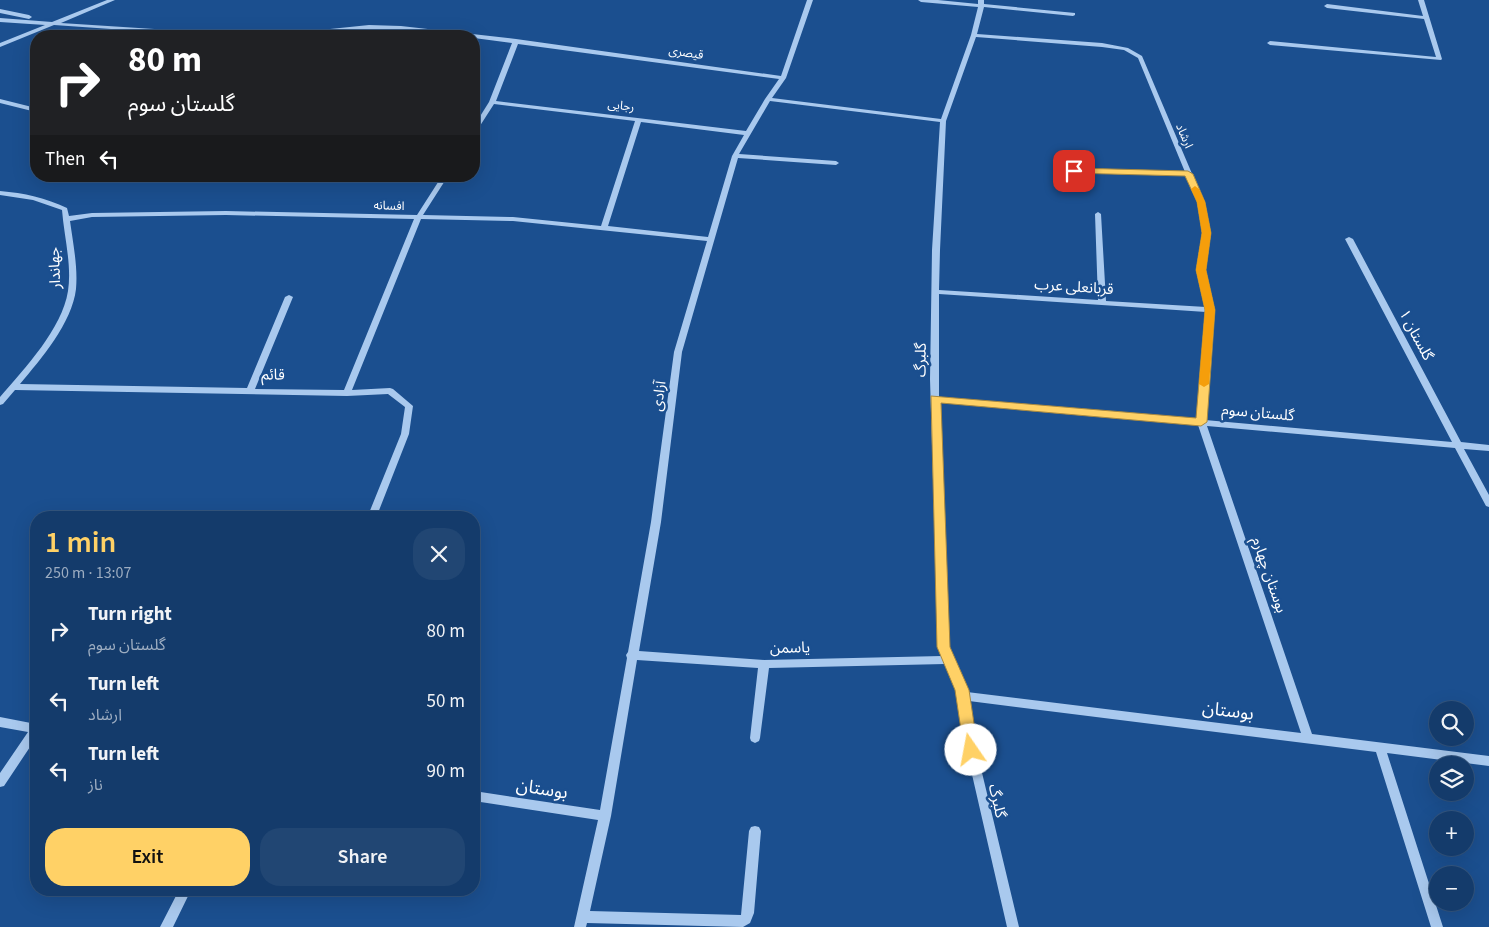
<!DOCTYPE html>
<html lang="en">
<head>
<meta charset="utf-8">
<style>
	:root { --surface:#143b6b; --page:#214673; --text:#f1f3f6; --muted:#9dadc1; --line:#33557e; --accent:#ffd166 }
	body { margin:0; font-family:"Source Sans 3","Noto Sans Arabic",sans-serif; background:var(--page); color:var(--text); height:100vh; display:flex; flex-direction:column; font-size:19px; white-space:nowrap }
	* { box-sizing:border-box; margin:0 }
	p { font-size:16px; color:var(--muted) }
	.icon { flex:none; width:28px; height:28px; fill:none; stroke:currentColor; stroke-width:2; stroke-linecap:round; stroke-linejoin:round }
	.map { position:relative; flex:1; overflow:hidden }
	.sheet { position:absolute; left:30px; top:511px; width:450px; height:385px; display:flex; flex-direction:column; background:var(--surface); border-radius:20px; box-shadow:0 5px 20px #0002,0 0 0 1px var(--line) }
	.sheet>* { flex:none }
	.hud { position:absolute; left:30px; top:30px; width:450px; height:152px; border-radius:20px; box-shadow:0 5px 20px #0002,0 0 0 1px var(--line); background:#202124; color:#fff; overflow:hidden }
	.tools { position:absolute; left:1429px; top:701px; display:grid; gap:10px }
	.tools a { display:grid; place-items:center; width:45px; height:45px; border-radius:50%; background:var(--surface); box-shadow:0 5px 20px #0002,0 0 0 1px var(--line); font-size:25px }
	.pin { position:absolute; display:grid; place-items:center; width:42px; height:42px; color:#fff; margin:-21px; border-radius:10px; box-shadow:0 2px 8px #0006 }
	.me { position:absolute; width:55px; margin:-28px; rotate:348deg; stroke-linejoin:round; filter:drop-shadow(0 0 4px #0008) }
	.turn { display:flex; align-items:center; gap:18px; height:105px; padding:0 15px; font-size:22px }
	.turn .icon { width:65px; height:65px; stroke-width:2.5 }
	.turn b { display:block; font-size:35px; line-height:42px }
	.then { display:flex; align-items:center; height:48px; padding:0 15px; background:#0003; gap:10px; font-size:19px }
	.round { display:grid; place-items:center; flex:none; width:52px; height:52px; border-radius:20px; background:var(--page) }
	.overview { display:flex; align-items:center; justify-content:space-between; height:85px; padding:0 15px }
	h1 { font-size:30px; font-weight:600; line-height:38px; color:var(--accent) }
	.cta { display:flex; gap:10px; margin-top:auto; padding:10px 15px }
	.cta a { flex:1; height:58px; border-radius:20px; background:var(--accent); color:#111; font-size:20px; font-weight:600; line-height:58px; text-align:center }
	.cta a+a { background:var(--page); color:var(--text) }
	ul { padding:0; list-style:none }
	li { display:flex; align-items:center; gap:15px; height:70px; padding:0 15px }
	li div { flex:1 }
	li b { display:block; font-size:19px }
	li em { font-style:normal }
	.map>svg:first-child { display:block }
</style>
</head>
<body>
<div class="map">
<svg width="1489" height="927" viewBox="0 0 1489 927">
	<rect width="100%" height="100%" fill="#1b4f8f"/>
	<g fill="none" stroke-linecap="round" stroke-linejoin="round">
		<path fill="#a9c9ee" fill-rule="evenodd" d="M107,0H115L61,23L232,34L235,36H211L54,25L0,47V43L45,25L0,22V18L52,22Z
			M807,0H813L786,78L772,98L941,119L971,35L978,7L921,2L918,0H938L978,4V0H984V4L1075,13V15L1073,16L984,7L977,34L1102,43L1128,48L1142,56L1204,202L1210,233L1205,270L1214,310L1205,420L1452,442L1345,239L1349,237L1353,239L1461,442L1489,445V451L1464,449L1489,495V507L1486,506L1455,448L1207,426L1312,734L1489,756V766L1387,753L1443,927H1431L1376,752L969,701L972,731L1019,927H1007L962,731L957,691L945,664L769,668L760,738L759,741L755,743L751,741L750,738L758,668L637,660L611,816L590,911L741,915L749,831L751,827L755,826L759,827L761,831L754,913L750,923L743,927L587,923L586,927H574L598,820L474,801V791L600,810L627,658L626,655L628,652L651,522L674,352L707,241L513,221L421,219L352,390L390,388L393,389L413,406L409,434L376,518H367L401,434L405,407L388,394L347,396L15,390L3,404L0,405V397C25,368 62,329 68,291C72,265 64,236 62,210L33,200L0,195V191C24,193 46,198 67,208L69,216L92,213L226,211L417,215L442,176H448L423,215L513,217L601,226L635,121L494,104L476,132L474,133V126L489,102L512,43L474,38V36C439,36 405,29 371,29C338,29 305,36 271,36L272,35L369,25L401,26L516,39L781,76ZM976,37L1102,47L1124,50L1138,58L1185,172L1074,169L1071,171L1074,173L1187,176L1198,202L1202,233L1197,270L1206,307L1106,301L1101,214L1098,212L1095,214L1098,300L939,290L940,250L946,121ZM518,44L779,79L765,99L746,131L496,101ZM770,101L940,122L932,250L930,379L938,647L942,656L764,660L639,651L661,522L682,352L738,158L836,165L839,163L836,161L739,154ZM641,122L744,135L732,156L708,237L608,226ZM226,215L414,219L344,390L255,389L293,297L289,295L285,297L247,388L20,384C41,359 72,323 76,289C78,267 73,243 70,221L92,217ZM939,294L1206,312L1197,419L939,397ZM939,402L1198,425L1301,733L967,692L948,647Z
			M1418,0H1424L1442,59L1441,60L1270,45L1267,43L1270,41L1436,57L1424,19L1327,8L1324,6L1327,4L1423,16Z
			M0,9L29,15L32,17L29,19L0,13Z
			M0,99L36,108V112L0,103Z
			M0,717L36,724V738L4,786L0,787V773L28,732L0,727Z
			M179,890H191L173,927H160Z"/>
	</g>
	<path fill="#ffd166" stroke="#a68842" d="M1074,168L1188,171L1193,174L1205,202L1211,233L1206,270L1215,310L1207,422L1201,426L941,403L950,647L969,690L978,750L976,755L971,756L966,755L964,750L955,690L937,647L931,396L1196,418L1205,310L1196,270L1202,233L1197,202L1185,176L1071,173L1070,171Z"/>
	<path fill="#f59e0b" d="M1195,186L1199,189L1205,202L1211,233L1206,270L1215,310L1209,384L1204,387L1199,384L1205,310L1196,270L1202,233L1197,202L1191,189Z"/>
	<g text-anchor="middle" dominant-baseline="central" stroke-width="5" stroke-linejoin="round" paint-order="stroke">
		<g font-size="12" fill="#fff" stroke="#1b4f8f">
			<text transform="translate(686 53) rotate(8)">قیصری</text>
			<text transform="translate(621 106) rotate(7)">رجایی</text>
			<text transform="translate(1184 136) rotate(67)">ارشاد</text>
			<text transform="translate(389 206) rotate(2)">افسانه</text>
		</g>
		<g font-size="15" fill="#fff" stroke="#1b4f8f">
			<text transform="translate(55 268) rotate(-92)">جهاندار</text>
			<text transform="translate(1074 287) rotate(4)">قربانعلی عرب</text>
			<text transform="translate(1416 335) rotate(62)">گلستان ۱</text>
			<text transform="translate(921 360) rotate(-89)">گلبرگ</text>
			<text transform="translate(273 375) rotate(1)">قائم</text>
			<text transform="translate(659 396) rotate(-82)">آزادی</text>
			<text transform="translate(1258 413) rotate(5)">گلستان سوم</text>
			<text transform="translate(1269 575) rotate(71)">بوستان چهارم</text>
			<text transform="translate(790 648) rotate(-1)">یاسمن</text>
			<text transform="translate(997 801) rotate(77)">گلبرگ</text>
		</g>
		<g font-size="18" fill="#fff" stroke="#1b4f8f">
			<text transform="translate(1228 711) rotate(7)">بوستان</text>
			<text transform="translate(542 789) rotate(9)">بوستان</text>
		</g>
	</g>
</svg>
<div class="tools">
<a><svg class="icon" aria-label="search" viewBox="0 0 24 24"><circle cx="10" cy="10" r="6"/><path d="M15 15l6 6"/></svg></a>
<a><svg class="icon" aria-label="layers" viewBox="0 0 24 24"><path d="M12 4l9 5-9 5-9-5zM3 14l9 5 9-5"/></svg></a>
<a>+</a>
<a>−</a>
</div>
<div class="pin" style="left:1074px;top:171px;background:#d93025"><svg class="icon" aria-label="arrive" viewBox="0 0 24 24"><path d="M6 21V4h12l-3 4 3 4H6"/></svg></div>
<svg class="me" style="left:971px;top:750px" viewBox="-20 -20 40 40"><circle r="19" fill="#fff"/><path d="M0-13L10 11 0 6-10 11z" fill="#ffd166"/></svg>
<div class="hud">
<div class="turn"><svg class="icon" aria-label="right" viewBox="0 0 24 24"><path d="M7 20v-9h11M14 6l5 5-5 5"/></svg><div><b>80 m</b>گلستان سوم</div></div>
<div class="then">Then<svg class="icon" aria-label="left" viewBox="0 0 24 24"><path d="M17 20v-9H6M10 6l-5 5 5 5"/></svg></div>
</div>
<section class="sheet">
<div class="overview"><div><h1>1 min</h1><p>250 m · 13:07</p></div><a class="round"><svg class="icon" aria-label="close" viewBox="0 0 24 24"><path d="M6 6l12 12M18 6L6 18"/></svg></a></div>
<ul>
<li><svg class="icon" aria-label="right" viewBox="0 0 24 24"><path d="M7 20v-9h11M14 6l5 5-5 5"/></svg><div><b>Turn right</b><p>گلستان سوم</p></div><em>80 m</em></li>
<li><svg class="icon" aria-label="left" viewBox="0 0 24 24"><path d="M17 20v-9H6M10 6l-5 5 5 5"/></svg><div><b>Turn left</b><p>ارشاد</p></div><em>50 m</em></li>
<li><svg class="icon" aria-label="left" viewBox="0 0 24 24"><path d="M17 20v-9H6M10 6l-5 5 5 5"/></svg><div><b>Turn left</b><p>ناز</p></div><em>90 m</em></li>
</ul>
<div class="cta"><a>Exit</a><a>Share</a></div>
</section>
</div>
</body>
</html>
